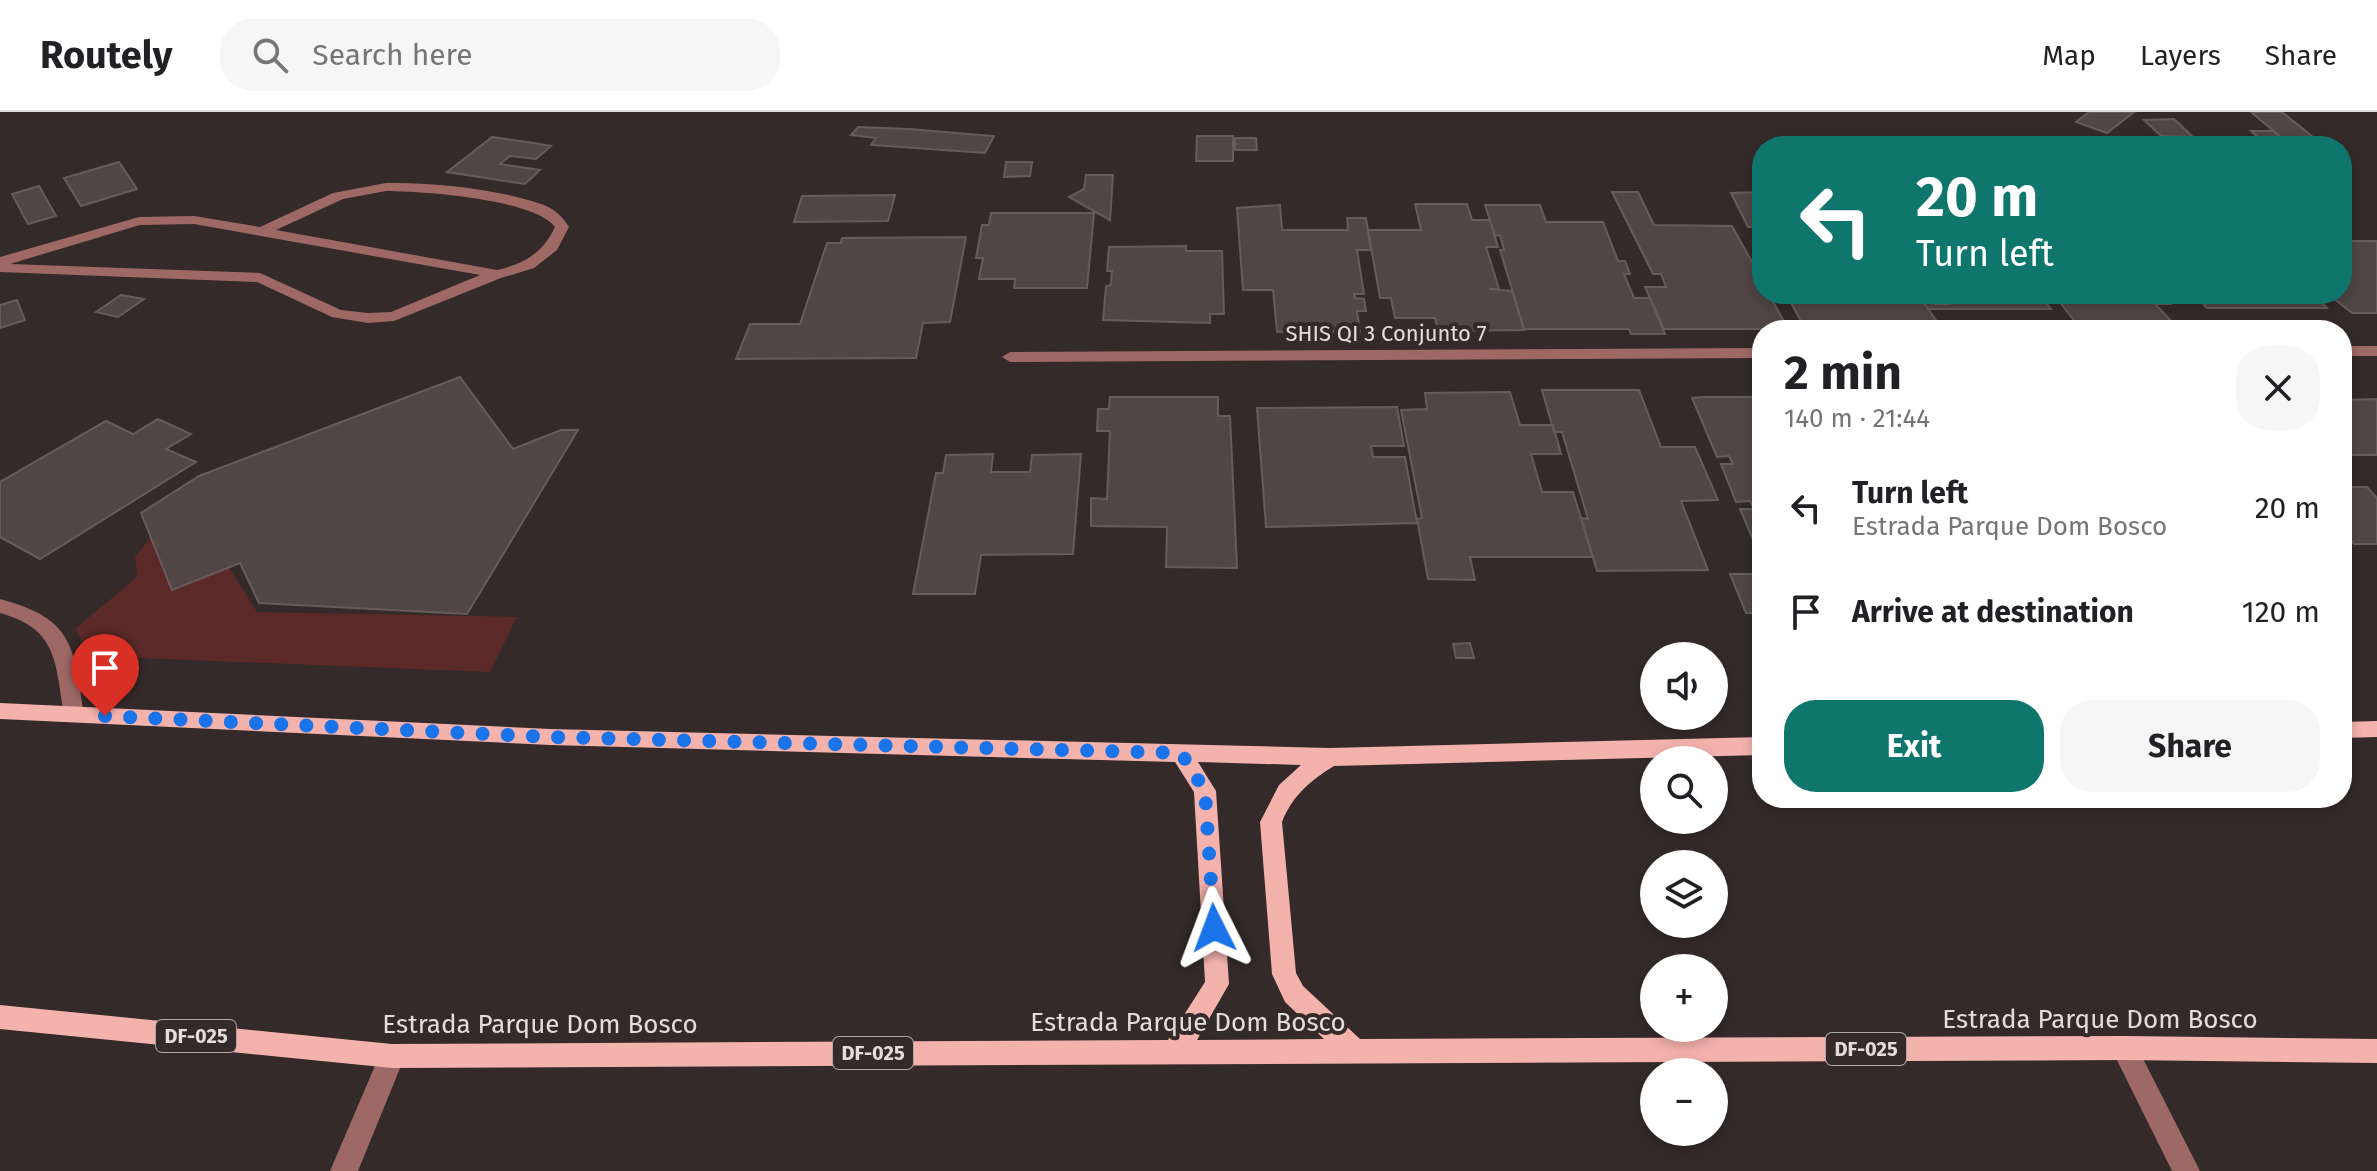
<!DOCTYPE html>
<html lang="en">
<head>
<meta charset="utf-8">
<style>
	:root { --surface:#fff; --page:#f6f6f6; --text:#202124; --muted:#757577; --line:#e0e0e0; --accent:#0f766e }
	body { margin:0; font-family:"Fira Sans",sans-serif; background:var(--page); color:var(--text); height:100vh; display:flex; flex-direction:column; font-size:30px; white-space:nowrap }
	* { box-sizing:border-box; margin:0 }
	p { font-size:26px; color:var(--muted) }
	.icon { flex:none; width:44px; height:44px; fill:none; stroke:currentColor; stroke-width:2; stroke-linecap:round; stroke-linejoin:round }
	.map { position:relative; flex:1; overflow:hidden }
	.details { position:absolute; left:1752px; top:208px; width:600px; height:488px; display:flex; flex-direction:column; background:var(--surface); border-radius:32px; box-shadow:0 4px 12px #0003 }
	.details>* { flex:none }
	.hud { position:absolute; left:1752px; top:24px; width:600px; height:168px; border-radius:32px; box-shadow:0 4px 12px #0003; background:#0f766e; color:#fff; overflow:hidden }
	.buttons { position:absolute; left:1640px; top:530px; display:grid; gap:16px }
	.buttons a { display:grid; place-items:center; width:88px; height:88px; border-radius:50%; background:var(--surface); box-shadow:0 4px 12px #0003; font-size:40px }
	.pin { position:absolute; display:grid; place-items:center; width:68px; height:68px; color:#fff; margin:-82px -34px; border-radius:50% 50% 50% 0; rotate:-45deg; box-shadow:0 0 8px #0007 }
	.pin .icon { rotate:45deg }
	.me { position:absolute; width:88px; margin:-44px; rotate:357deg; stroke-linejoin:round; filter:drop-shadow(0 0 6px #0008) }
	.turn { display:flex; align-items:center; gap:28px; height:168px; padding:0 32px; font-size:36px }
	.turn .icon { width:104px; height:104px; stroke-width:2.5 }
	.turn b { display:block; font-size:56px; line-height:68px }
	.round { display:grid; place-items:center; flex:none; width:84px; height:84px; border-radius:32px; background:var(--page) }
	.headline { display:flex; align-items:center; justify-content:space-between; height:136px; padding:0 32px }
	h1 { font-size:48px; font-weight:700; line-height:60px }
	.button { display:flex; gap:16px; margin-top:auto; padding:16px 32px }
	.button a { flex:1; height:92px; border-radius:32px; background:var(--accent); color:#fff; font-size:32px; font-weight:700; line-height:92px; text-align:center }
	.button a+a { background:var(--page); color:var(--text) }
	ul { padding:0; list-style:none }
	li { display:flex; align-items:center; gap:24px; height:104px; padding:0 32px }
	li div { flex:1 }
	li b { display:block; font-size:30px }
	li em { font-style:normal }
	header { display:flex; align-items:center; gap:48px; box-sizing:border-box; height:112px; padding:0 40px; background:var(--surface); border-bottom:2px solid var(--line) }
	header strong { font-size:38px }
	nav { display:flex; gap:44px; margin-inline-start:auto; font-size:28px }
	.search { width:560px; height:72px; background:var(--page); display:flex; align-items:center; gap:20px; box-sizing:border-box; padding:0 28px; border-radius:32px; color:var(--muted); font-size:30px }
	.map>svg:first-child { display:block }
</style>
</head>
<body>
<header>
<strong>Routely</strong>
<div class="search"><svg class="icon" aria-label="search" viewBox="0 0 24 24"><circle cx="10" cy="10" r="6"/><path d="M15 15l6 6"/></svg>Search here</div>
<nav><a>Map</a><a>Layers</a><a>Share</a></nav>
</header>
<div class="map">
<svg width="2377" height="1059" viewBox="0 0 2377 1059">
	<rect width="100%" height="100%" fill="#342a29"/>
	<path fill="#5b2a28" d="M184,384L257,500L517,505L490,560L90,544L75,517L138,464L135,445Z"/>
	<path fill="#514645" stroke="#675c5b" stroke-width="2" d="M2089,0H2134L2107,21L2076,10Z
		M2251,0H2282L2313,25H2281Z
		M2174,7L2193,25L2161,24L2144,8Z
		M858,15L909,17L994,24L985,41L871,33L876,26L851,23Z
		M2251,19H2273L2283,27H2260Z
		M1197,24H1233V49H1196Z
		M492,25L527,30L551,34L536,47L510,44L500,52L540,58L525,72L447,60Z
		M1235,26H1256L1257,38H1235Z
		M119,50L137,77L81,94L64,66Z
		M1006,50H1032L1030,64L1004,65Z
		M1086,63H1113L1110,108L1069,85L1084,77Z
		M39,74L56,104L28,112L12,82Z
		M1612,80H1638L1654,113L1732,114L1762,168V182H1769L1788,217H1664L1645,175H1666L1661,162H1653Z
		M1762,80V115H1748L1731,81Z
		M895,83L888,109L794,110L802,84Z
		M1415,92H1467L1472,108H1490L1498,135H1486L1499,177H1489L1512,179L1524,218L1438,219L1435,206H1395L1391,186H1380L1368,118H1421Z
		M1280,93L1282,118H1348L1347,106H1366L1371,138H1357L1364,182H1354L1355,186L1364,187L1366,199H1357L1360,220H1277L1273,178H1243L1237,96Z
		M1485,93H1540L1546,110H1603L1618,149H1625L1630,162H1624L1634,186H1650L1665,222H1631L1629,217H1524L1500,138H1504L1500,123L1495,124Z
		M991,101H1094L1087,176H1014L1015,167H979L983,146H976L982,113H989Z
		M966,125L950,210L923,211L916,246L736,247L750,212H800L827,131H841L842,126Z
		M2342,129H2377V201H2352L2328,182H2342Z
		M1186,134V139H1222L1224,202H1210V211L1103,208L1106,174L1111,173L1112,159H1107L1109,135Z
		M1786,182H1918L1940,214H1843L1845,218H1806Z
		M1918,182H1940H1929L1935,192H1949L1942,182H2039L2051,197H1928Z
		M2054,182H2162L2170,192H2155L2173,211H2187L2193,217L2081,218Z
		M2194,182H2313L2327,196H2207Z
		M121,183L144,187L118,205L96,200Z
		M17,188L25,208L0,216V193Z
		M460,265L513,337L561,318H578L467,502L259,491L240,451L172,478L141,401L199,364Z
		M1542,278H1639L1661,335H1695L1718,388L1681,389L1708,458L1597,459L1581,406L1588,407L1562,320H1554Z
		M1510,280L1520,313H1553L1561,342H1531L1542,380H1573L1593,445H1470L1475,468L1428,467L1417,407L1422,406L1401,298L1427,297L1425,281Z
		M1110,285H1218V304H1230L1237,456L1166,455L1167,415L1091,414V386L1107,387L1110,319H1097L1098,297H1109Z
		M1704,285H1762V449L1740,397H1754L1750,389L1736,390L1721,352H1733L1729,344L1717,345L1692,286Z
		M2377,287V343H2342V288Z
		M1397,295L1404,334H1371L1373,345H1405L1417,411L1266,415L1257,296Z
		M158,307L191,322L166,337L196,350L40,447L0,425V370L106,309L133,322Z
		M993,342L991,360H1030L1032,343L1081,342L1073,442L981,443L975,482H913L936,361H943L946,343Z
		M2342,375H2367L2377,386V432H2354L2342,418Z
		M1730,462H1762V501H1746Z
		M1470,531L1474,546H1456L1453,532Z"/>
	<g fill="none" stroke-linecap="round" stroke-linejoin="round">
		<path fill="#9e6965" fill-rule="evenodd" d="M386,71C431,70 498,77 541,92C554,96 562,104 569,115L557,138L534,156L501,166L394,209L368,211L332,205L257,170L0,160V145L139,105L194,104L260,115L333,81ZM386,79C421,79 535,87 555,115C543,141 524,152 497,158L276,118L343,87ZM194,112L480,163L391,200L368,201L341,198L260,161L10,152L140,113Z
			M2342,234H2377V244H2342Z
			M1762,236V246L1010,250L1002,245L1010,240Z
			M0,487C74,507 73,533 84,602L81,608H67L64,602C55,550 58,517 0,501Z
			M2124,924L2133,927L2200,1059H2172L2111,936L2115,927Z
			M392,932L401,935L405,944L358,1059H330L383,935Z"/>
		<path fill="#f4b2ad" fill-rule="evenodd" d="M0,591L550,617L1330,636L1762,625V643L1334,654C1311,668 1292,684 1282,710L1296,861L1303,874L1360,927L2124,924L2377,927V951L2124,948L392,956L0,917V893L392,932L1168,928L1205,870L1194,680L1175,650L550,633L0,607ZM1198,650L1301,653L1279,673L1260,710L1272,862L1285,890L1324,927L1197,928L1229,872L1216,679Z
			M2377,609V625L2342,626V610Z"/>
	</g>
	<g fill="none" stroke-linecap="round" stroke-linejoin="round">
		<path stroke="#1a73e8" stroke-width="14" stroke-dasharray="0 25.2" d="M105,604L550,625L1181,641L1205,679L1214,816"/>
	</g>
	<g text-anchor="middle" dominant-baseline="central" stroke-width="8" stroke-linejoin="round" paint-order="stroke">
		<g fill="#342a29" stroke="#aea7a6" stroke-width="2">
			<rect x="156" y="908" width="80" height="32" rx="6"/>
			<rect x="1826" y="921" width="80" height="32" rx="6"/>
			<rect x="833" y="925" width="80" height="32" rx="6"/>
		</g>
		<g font-size="20" font-weight="bold" fill="#e3dddc">
			<text x="196" y="924">DF-025</text>
			<text x="1866" y="937">DF-025</text>
			<text x="873" y="941">DF-025</text>
		</g>
		<g font-size="22" fill="#e3dddc" stroke="#342a29">
			<text x="1386" y="221">SHIS QI 3 Conjunto 7</text>
		</g>
		<g font-size="26" fill="#e3dddc" stroke="#342a29">
			<text x="2100" y="907">Estrada Parque Dom Bosco</text>
			<text x="1188" y="910">Estrada Parque Dom Bosco</text>
			<text x="540" y="912">Estrada Parque Dom Bosco</text>
		</g>
	</g>
</svg>
<div class="buttons">
<a><svg class="icon" aria-label="sound" viewBox="0 0 24 24"><path d="M4 9h4l5-4v14l-5-4H4zM17 9q2 3 0 6"/></svg></a>
<a><svg class="icon" aria-label="search" viewBox="0 0 24 24"><circle cx="10" cy="10" r="6"/><path d="M15 15l6 6"/></svg></a>
<a><svg class="icon" aria-label="layers" viewBox="0 0 24 24"><path d="M12 4l9 5-9 5-9-5zM3 14l9 5 9-5"/></svg></a>
<a>+</a>
<a>−</a>
</div>
<div class="pin" style="left:105px;top:604px;background:#d93025"><svg class="icon" aria-label="arrive" viewBox="0 0 24 24"><path d="M6 21V4h12l-3 4 3 4H6"/></svg></div>
<svg class="me" style="left:1214px;top:816px" viewBox="-20 -20 40 40"><path d="M0-17L14 15 0 8-14 15z" fill="#1a73e8" stroke="#fff" stroke-width="4"/></svg>
<div class="hud">
<div class="turn"><svg class="icon" aria-label="left" viewBox="0 0 24 24"><path d="M17 20v-9H6M10 6l-5 5 5 5"/></svg><div><b>20 m</b>Turn left</div></div>
</div>
<section class="details">
<div class="headline"><div><h1>2 min</h1><p>140 m · 21:44</p></div><a class="round"><svg class="icon" aria-label="close" viewBox="0 0 24 24"><path d="M6 6l12 12M18 6L6 18"/></svg></a></div>
<ul>
<li><svg class="icon" aria-label="left" viewBox="0 0 24 24"><path d="M17 20v-9H6M10 6l-5 5 5 5"/></svg><div><b>Turn left</b><p>Estrada Parque Dom Bosco</p></div><em>20 m</em></li>
<li><svg class="icon" aria-label="arrive" viewBox="0 0 24 24"><path d="M6 21V4h12l-3 4 3 4H6"/></svg><div><b>Arrive at destination</b></div><em>120 m</em></li>
</ul>
<div class="button"><a>Exit</a><a>Share</a></div>
</section>
</div>
</body>
</html>
